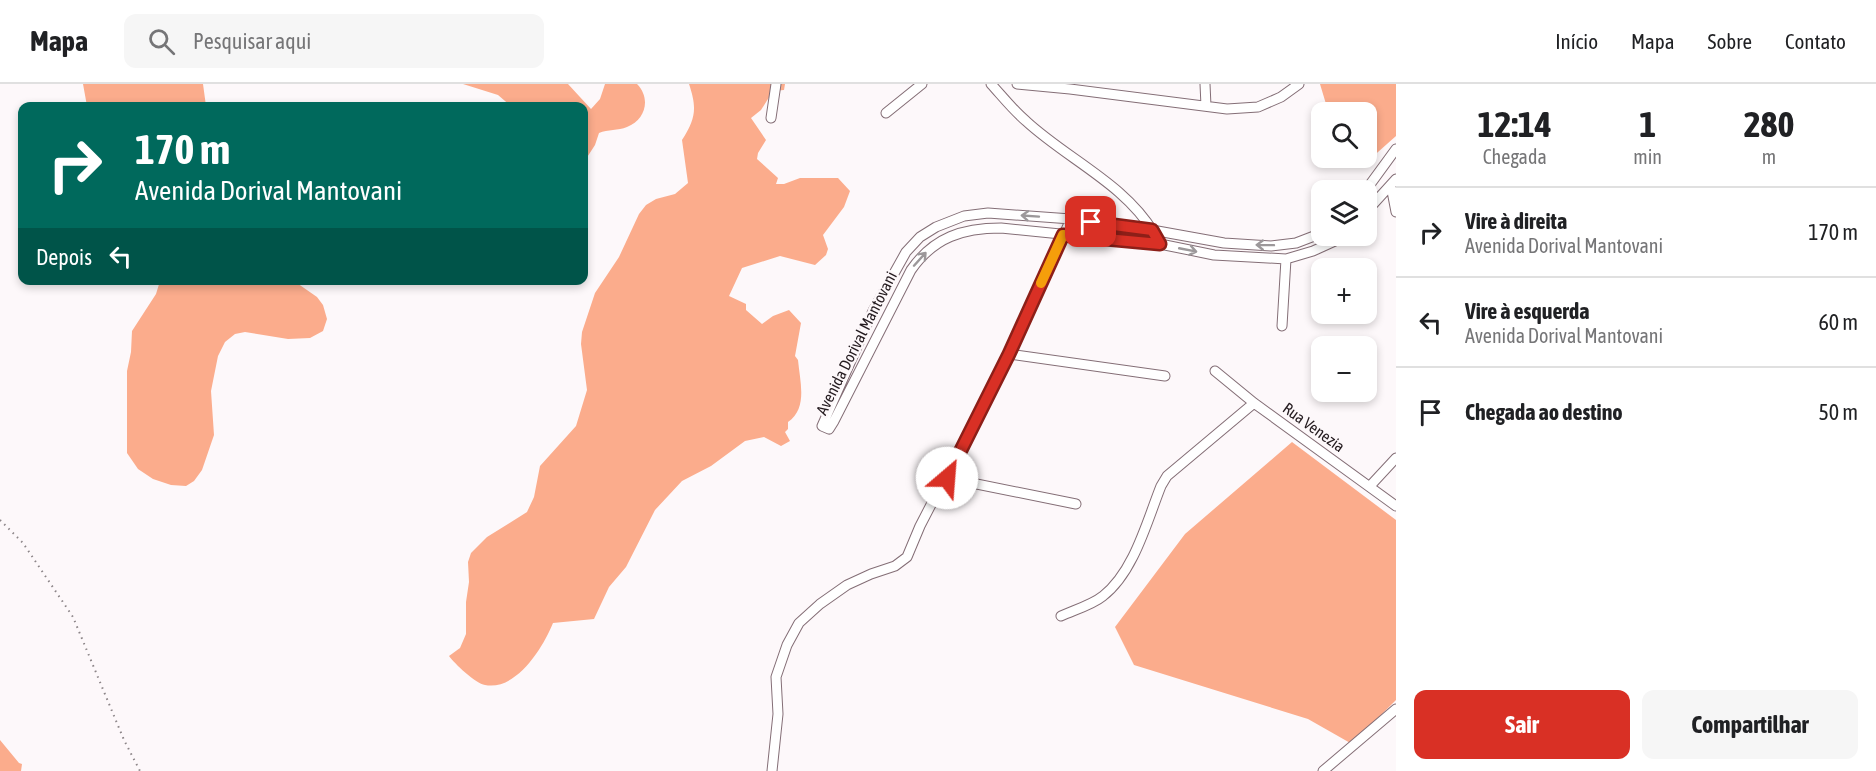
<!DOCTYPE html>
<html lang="pt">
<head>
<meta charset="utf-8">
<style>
	:root { --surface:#fff; --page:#f6f6f6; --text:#202124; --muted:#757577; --line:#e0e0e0; --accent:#d93025 }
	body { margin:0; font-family:"Asap Condensed",sans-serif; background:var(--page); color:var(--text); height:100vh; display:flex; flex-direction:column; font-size:22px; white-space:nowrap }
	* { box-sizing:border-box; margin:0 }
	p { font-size:20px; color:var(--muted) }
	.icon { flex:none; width:33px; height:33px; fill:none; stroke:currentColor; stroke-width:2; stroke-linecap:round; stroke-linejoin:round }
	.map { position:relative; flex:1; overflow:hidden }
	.details { display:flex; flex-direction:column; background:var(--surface); width:480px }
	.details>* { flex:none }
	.guide { position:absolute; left:18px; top:18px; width:570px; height:183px; border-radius:12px; box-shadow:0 3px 9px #0003; background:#00695c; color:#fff; overflow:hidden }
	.tools { position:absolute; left:1311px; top:18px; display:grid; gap:12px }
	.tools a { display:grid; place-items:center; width:66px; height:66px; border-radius:12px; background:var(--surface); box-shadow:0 3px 9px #0003; font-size:30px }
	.pin { position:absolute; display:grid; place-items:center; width:51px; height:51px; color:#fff; margin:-26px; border-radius:12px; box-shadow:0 3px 9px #0006 }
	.me { position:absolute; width:66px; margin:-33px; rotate:27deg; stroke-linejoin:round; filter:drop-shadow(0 0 4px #0008) }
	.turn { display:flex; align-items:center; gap:21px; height:126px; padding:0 18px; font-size:27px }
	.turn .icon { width:78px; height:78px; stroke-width:2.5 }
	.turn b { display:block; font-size:42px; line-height:51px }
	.then { display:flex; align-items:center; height:57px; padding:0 18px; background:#0003; gap:12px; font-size:22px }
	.eta { display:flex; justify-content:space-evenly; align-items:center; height:102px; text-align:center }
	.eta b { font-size:36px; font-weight:700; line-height:42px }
	.primary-button { display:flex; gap:12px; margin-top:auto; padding:12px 18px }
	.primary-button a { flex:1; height:69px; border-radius:12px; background:var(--accent); color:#fff; font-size:24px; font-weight:700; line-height:69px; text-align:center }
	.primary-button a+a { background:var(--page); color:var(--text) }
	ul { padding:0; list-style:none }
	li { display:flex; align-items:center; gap:18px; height:90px; padding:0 18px; border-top:2px solid var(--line) }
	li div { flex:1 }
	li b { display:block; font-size:22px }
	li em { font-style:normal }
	header { display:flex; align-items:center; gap:36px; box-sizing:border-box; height:84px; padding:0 30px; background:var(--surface); border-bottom:2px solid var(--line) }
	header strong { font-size:28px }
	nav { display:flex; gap:33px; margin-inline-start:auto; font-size:21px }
	.search { width:420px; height:54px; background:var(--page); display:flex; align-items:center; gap:15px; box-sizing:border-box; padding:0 21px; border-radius:12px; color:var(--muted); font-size:22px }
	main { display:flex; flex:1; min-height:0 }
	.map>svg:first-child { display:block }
</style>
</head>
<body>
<header>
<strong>Mapa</strong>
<div class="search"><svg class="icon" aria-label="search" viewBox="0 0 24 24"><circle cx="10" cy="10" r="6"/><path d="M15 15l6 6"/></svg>Pesquisar aqui</div>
<nav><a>Início</a><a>Mapa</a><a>Sobre</a><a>Contato</a></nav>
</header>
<main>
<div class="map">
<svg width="1396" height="687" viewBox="0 0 1396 687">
	<rect width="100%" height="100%" fill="#fdf8fa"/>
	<path fill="#fbac8c" d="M83,0H203L206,22H87Z
		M463,0H568L591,25L600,15L605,0H637C651,14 646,36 627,43C618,47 608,45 599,49L595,61L584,78V22H511L498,11Z
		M689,0H785L784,6L773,7L761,26L751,34L766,56L758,69L757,75L778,94L776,100H784L800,94H838L850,107L844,123L823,151L828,165L826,171L815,181L780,172L742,184L729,212L746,220V226L762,240L773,232L789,226L801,239L795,272L798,276C800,298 808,324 788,338V345L785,348L790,357L781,362L764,353L745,357L711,382L682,397L655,426L626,483L609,503L594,535L553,539C543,564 516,607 485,601C476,600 454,579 449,572L460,564L466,550V518L469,498L468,478L471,469L487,453L527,428L534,413L540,382L576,342L587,306L581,260L582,248L595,209L619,173L639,130L646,121L656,115L675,110L688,99L682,56C696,34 697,24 689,0Z
		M1320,0H1396V52L1369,76L1365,78L1360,74H1366V28H1332L1326,20Z
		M160,197H294L317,213L323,221L327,235L323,247L310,254L288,255L245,248L235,250L225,258L218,272L211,307L214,351L202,386L194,397L186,402L171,401L153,395L138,385L127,369V287L131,268L132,247L156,210Z
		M1292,358L1396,436V616L1352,660L1308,635L1134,581L1115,543L1185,450Z
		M0,656L19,679L22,680L21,687H0Z"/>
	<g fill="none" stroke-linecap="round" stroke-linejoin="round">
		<defs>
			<path id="street" d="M991,0C1002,12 1013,26 1026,37C1067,75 1125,100 1154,149
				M1017,0L1070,5L1227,25L1258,23L1281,13L1299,0
				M1205,0L1206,22
				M886,29L922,0
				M771,34L776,0
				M1391,102L1396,128
				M1366,106L1396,65
				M1366,128L1396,95
				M1322,149L1296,159L1271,162L1224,159L1152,146L1071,135L988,129L964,132L936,143L920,153L906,168L873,227L822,342L829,345L834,337L911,186C934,153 963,144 1001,144L1160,160L1214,171L1286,175L1313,167L1335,157L1341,152
				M1282,242L1286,175
				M1009,270L1165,292
				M1215,287L1254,319L1396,422
				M947,394L1076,420
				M1370,402L1396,374
				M1061,532C1074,526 1092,521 1103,512C1134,488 1147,437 1161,402L1167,392L1254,319
				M772,687L778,630L776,593L787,561L799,539L820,520L847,501L871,490L895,482L907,473L920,442L1009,270L1071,135
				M1323,687L1396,625"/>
		</defs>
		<use href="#street" stroke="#846e76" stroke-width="11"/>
		<path stroke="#8c8588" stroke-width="2" stroke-dasharray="1.5 4.5" stroke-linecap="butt" d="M0,436L23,459L73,533L124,656L140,687"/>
		<use href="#street" stroke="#fff" stroke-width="9"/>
	</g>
	<defs><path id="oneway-shaft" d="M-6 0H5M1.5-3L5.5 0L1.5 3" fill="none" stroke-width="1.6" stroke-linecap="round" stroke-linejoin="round" transform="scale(1.5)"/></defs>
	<g stroke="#9c989a">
		<use href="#oneway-shaft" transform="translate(1030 132) rotate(-176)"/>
		<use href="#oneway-shaft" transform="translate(1265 161) rotate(-179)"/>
		<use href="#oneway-shaft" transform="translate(1188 166) rotate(11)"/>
		<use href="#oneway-shaft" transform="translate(920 175) rotate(-48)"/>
	</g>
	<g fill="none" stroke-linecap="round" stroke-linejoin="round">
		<defs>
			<path id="route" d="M947,394L1009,270L1063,151L1160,160L1152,146L1091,138"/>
		</defs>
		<use href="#route" stroke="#8d1f18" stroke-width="15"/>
		<use href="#route" stroke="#d93025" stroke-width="10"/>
		<path stroke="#f59e0b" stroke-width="10" d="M1041,199L1063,151L1098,154"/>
	</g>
	<g text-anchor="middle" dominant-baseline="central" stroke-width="5" stroke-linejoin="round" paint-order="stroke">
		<g font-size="16" fill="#241b1f" stroke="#fdf8fa">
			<text transform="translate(856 259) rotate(-63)">Avenida Dorival Mantovani</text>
			<text transform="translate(1314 343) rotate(36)">Rua Venezia</text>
		</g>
	</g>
</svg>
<div class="tools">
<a><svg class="icon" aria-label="search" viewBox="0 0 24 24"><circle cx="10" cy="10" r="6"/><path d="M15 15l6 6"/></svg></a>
<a><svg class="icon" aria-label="layers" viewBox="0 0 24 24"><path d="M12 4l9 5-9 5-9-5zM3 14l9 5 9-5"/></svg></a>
<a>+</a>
<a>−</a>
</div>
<div class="pin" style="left:1091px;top:138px;background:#d93025"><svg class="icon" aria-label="arrive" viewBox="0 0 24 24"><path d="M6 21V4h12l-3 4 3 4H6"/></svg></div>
<svg class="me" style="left:947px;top:394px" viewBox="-20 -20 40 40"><circle r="19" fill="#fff"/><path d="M0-13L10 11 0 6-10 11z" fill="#d93025"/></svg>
<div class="guide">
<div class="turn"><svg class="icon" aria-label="right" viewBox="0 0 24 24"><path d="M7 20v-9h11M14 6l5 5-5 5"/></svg><div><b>170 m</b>Avenida Dorival Mantovani</div></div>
<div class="then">Depois<svg class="icon" aria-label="left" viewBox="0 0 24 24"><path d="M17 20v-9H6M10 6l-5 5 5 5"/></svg></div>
</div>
</div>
<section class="details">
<div class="eta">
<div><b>12:14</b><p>Chegada</p></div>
<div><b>1</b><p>min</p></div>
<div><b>280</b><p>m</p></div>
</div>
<ul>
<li><svg class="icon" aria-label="right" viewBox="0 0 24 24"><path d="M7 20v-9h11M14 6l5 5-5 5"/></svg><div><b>Vire à direita</b><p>Avenida Dorival Mantovani</p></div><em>170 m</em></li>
<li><svg class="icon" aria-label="left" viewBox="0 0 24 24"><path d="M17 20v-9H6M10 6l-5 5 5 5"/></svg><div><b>Vire à esquerda</b><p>Avenida Dorival Mantovani</p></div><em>60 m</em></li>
<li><svg class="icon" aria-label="arrive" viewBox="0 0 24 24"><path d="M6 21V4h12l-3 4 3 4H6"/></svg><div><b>Chegada ao destino</b></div><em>50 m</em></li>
</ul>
<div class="primary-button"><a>Sair</a><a>Compartilhar</a></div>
</section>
</main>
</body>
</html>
